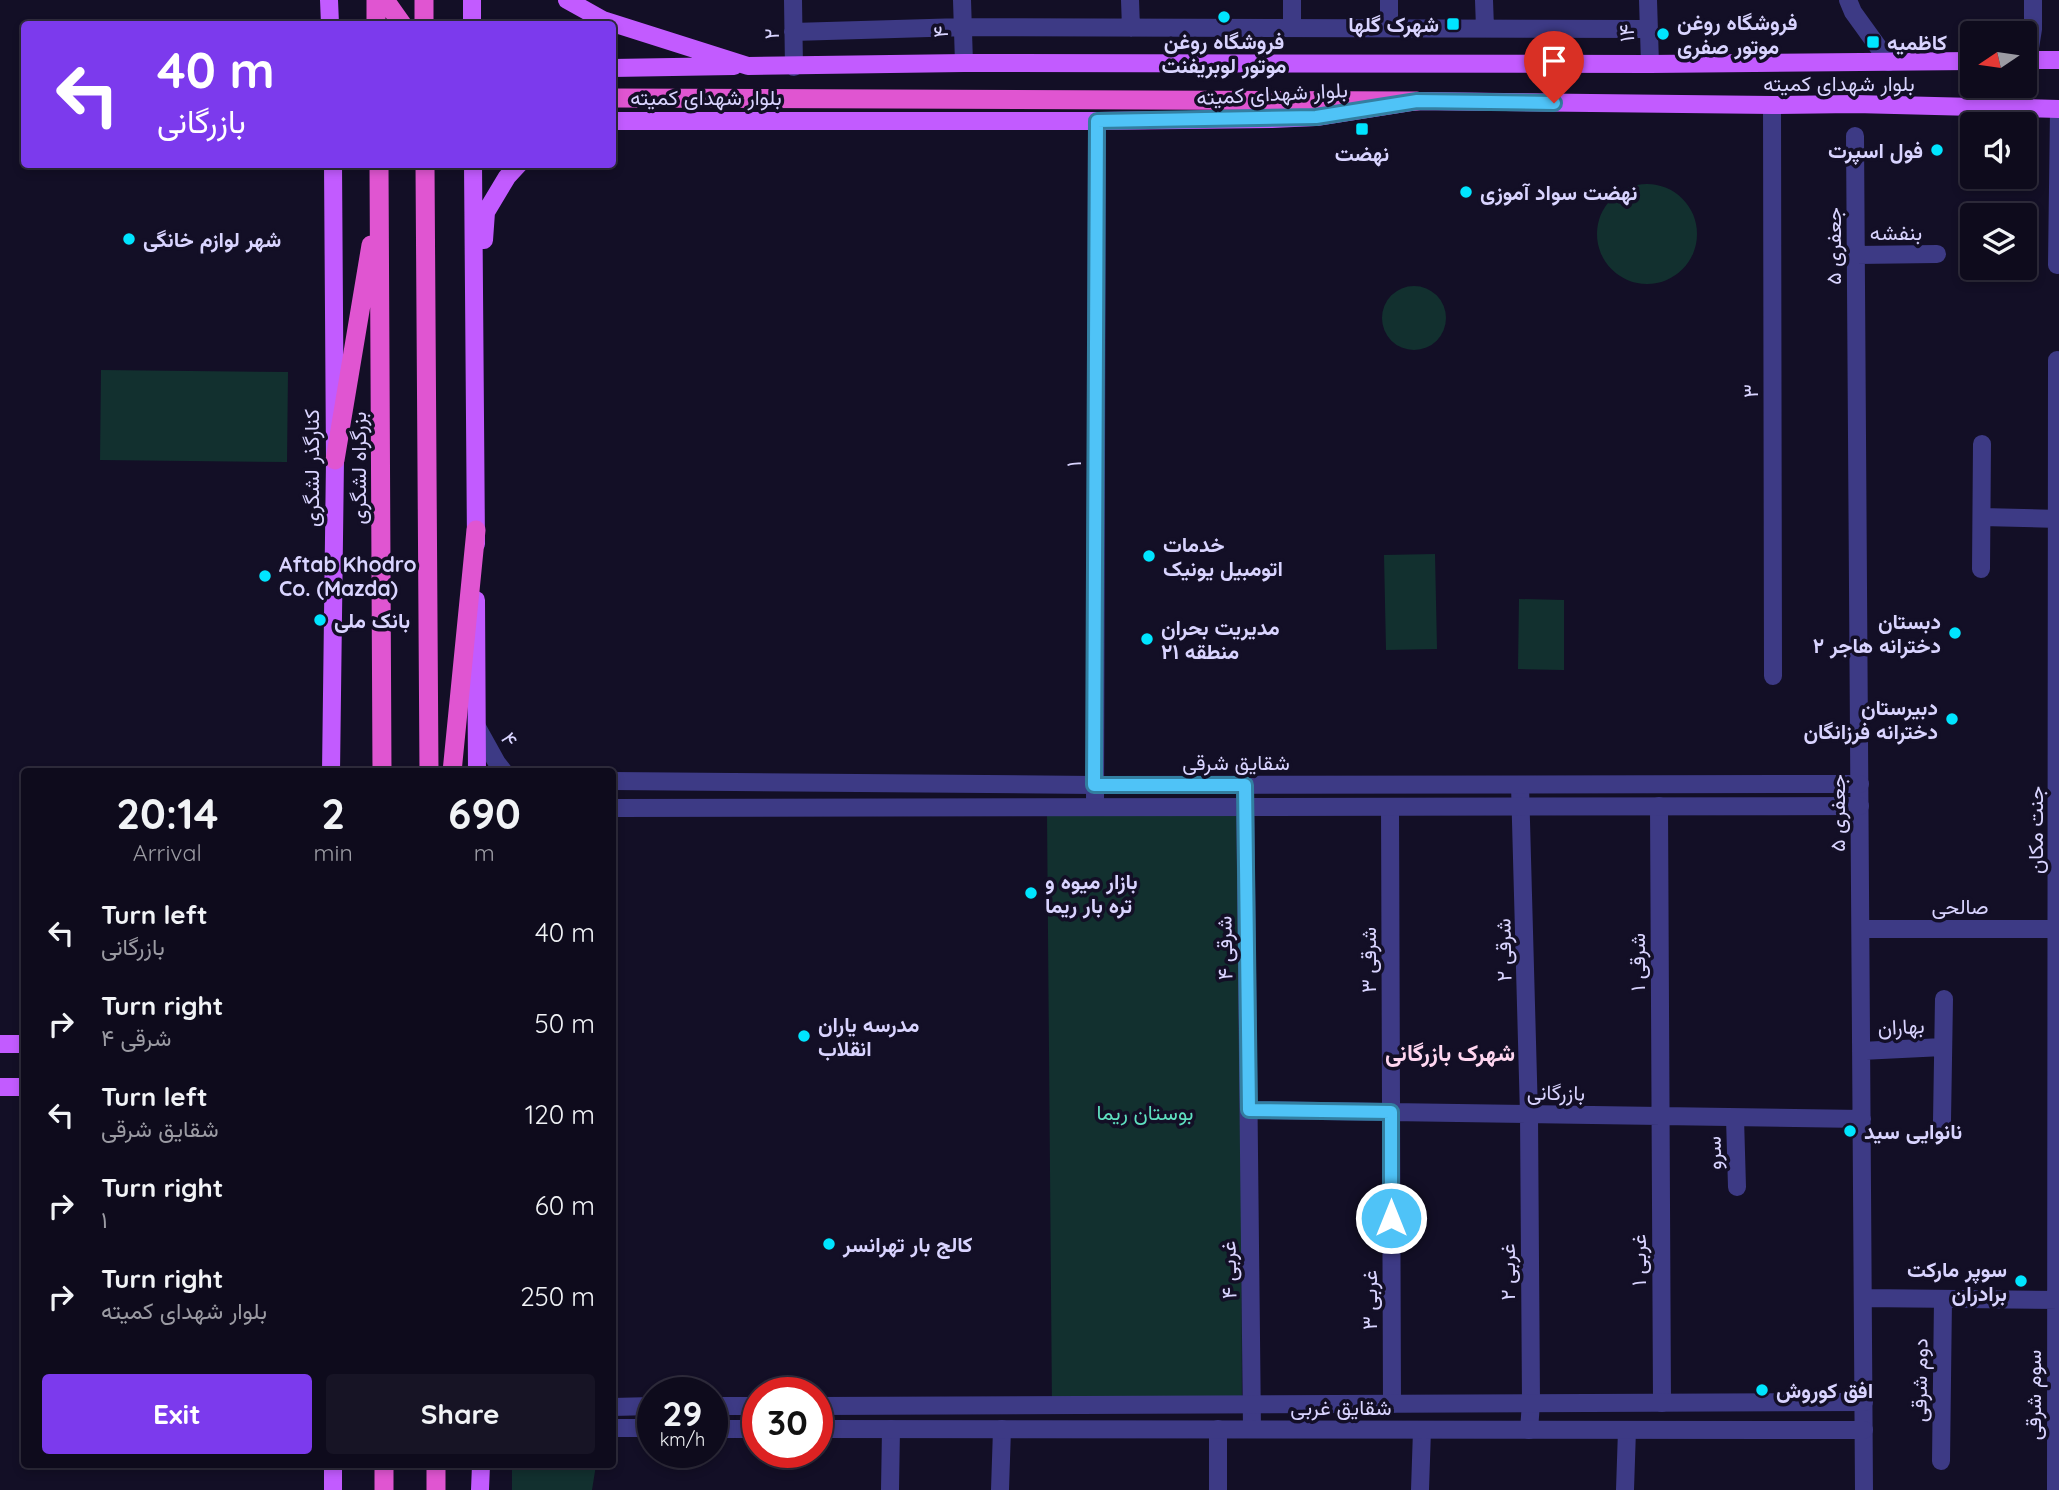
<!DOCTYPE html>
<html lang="en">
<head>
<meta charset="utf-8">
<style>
	:root { --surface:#0e0b1c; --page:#171425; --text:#f1f3f6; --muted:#9b9ba3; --line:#2e2b3b; --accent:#7c3aed }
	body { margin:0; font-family:Quicksand,Vazirmatn,sans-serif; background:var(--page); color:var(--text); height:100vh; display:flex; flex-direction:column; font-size:26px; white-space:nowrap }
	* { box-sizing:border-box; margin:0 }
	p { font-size:23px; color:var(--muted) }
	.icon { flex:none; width:38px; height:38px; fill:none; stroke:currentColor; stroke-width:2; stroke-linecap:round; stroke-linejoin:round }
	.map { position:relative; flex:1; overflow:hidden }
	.side { position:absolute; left:21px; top:768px; width:595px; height:700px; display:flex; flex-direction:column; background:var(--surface); border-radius:7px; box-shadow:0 4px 10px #0003,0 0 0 2px var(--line) }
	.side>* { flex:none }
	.banner { position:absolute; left:21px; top:21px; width:595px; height:147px; border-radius:7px; box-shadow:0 4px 10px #0003,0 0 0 2px var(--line); background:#7c3aed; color:#fff; overflow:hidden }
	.needle { width:46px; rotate:257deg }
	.tools { position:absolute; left:1960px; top:21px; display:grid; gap:14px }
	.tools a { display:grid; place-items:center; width:77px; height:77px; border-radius:7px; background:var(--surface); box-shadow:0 4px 10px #0003,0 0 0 2px var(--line); font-size:35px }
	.speed { position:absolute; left:637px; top:1377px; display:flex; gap:14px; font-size:35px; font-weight:700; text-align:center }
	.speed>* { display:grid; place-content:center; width:91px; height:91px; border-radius:50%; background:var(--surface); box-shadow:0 4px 10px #0003,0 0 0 2px var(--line); line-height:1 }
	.speed small { font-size:18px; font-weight:400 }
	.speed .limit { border:10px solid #d22; background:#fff; color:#111 }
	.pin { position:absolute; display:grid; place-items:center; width:60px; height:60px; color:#fff; margin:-72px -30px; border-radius:50% 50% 50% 0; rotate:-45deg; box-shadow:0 0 7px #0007 }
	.pin .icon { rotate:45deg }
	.me { position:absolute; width:77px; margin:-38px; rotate:0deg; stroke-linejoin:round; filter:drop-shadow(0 0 5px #0008) }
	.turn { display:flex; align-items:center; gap:24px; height:147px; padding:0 21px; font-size:32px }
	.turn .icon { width:91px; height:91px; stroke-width:2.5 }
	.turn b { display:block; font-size:49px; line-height:60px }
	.eta { display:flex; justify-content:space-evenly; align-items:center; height:119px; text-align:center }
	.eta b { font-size:42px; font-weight:800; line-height:49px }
	.button { display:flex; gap:14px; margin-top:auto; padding:14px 21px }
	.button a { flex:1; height:80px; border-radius:7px; background:var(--accent); color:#fff; font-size:28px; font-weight:800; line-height:80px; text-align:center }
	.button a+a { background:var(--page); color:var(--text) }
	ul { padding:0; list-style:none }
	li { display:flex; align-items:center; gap:21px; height:91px; padding:0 21px }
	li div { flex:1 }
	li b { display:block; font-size:26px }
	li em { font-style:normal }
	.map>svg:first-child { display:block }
</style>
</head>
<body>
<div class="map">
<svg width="2059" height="1490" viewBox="0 0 2059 1490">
	<rect width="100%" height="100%" fill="#130f26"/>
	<path fill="#12302f" d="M1597 234a50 50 0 1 1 100 0a50 50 0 1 1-100 0Z
		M1382 318a32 32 0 1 1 64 0a32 32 0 1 1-64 0Z
		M101,370L288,372L287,462L100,460Z
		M1435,554L1437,649L1386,650L1384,555Z
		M1519,599L1564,600V670L1518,669Z
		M1047,814L1240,816L1242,1411L1052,1408Z
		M512,1465H596L592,1490H512Z"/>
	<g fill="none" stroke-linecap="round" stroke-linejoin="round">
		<path stroke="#3d3a85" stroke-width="18" d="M793,0L794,67
			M962,0L964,63
			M1130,0L1131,28
			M1292,0V28
			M1389,0V28
			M1484,0L1485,28
			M1648,0L1650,64
			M1848,0L1853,12L1889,62
			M793,32L963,27L1649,29
			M2028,60L2033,29V0
			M1772,105L1773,676
			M1855,136L1864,1490
			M1856,255L1937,254
			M2057,265L2059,109
			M1982,517L2059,519
			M1981,569L1982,444
			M1245,785L1252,1429
			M1520,785L1529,1115L1531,1403L1529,1430
			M1659,806L1662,1403
			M1095,807L1097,121
			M1390,807L1392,1404
			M1861,929H2059
			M1861,1051L1943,1047
			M1249,1110L1862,1119
			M1735,1118L1737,1187
			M1942,1121L1944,999
			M1863,1298L2059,1300
			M1218,1429V1490
			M1941,1461L1943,1299
			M890,1490L891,1429
			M1000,1490L1002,1429
			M1420,1490L1422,1430
			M1625,1490L1627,1430
			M2056,1490L2057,360"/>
		<path stroke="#3d3a85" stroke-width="18" d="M477,727L497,763L504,772
			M612,781L1094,785L1860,784
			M612,808L1860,806
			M712,1406H758
			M817,1406L1864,1402
			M612,1407L653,1406
			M612,1428H653
			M712,1429H758
			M817,1429L1864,1430"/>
		<path stroke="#c25bff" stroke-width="18" d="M329,0L330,24
			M472,0V24
			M567,0L603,20L748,66L964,63L1650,64L1972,61
			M2025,60H2059
			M612,68L734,66
			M612,121H1097L1272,119L1316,117L1417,101L1772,105L1855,104L2059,109
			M473,164L476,544
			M484,240L486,212L507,177L519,164
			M476,600L477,772
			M331,772L335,460L333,164
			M0,1044H24
			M0,1087H24
			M333,1465V1490
			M480,1490L481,1465"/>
		<path stroke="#e055d1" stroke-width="19" d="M385,0L402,24
			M424,0V24
			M376,24V0
			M612,98L1417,101
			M379,164L382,772
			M425,164L429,772
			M335,460L371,245
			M452,772L476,530
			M384,1465V1490
			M436,1465V1490"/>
	</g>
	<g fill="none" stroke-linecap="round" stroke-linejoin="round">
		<defs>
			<path id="route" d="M1391,1218V1112L1249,1110L1245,785H1094L1097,121L1316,117L1417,101L1554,103"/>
		</defs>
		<use href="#route" stroke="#337fa1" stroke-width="18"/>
		<use href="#route" stroke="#4fc3f7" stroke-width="12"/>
	</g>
	<g fill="#00e5ff" stroke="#130f26" stroke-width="2.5">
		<circle cx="1224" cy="17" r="7"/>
		<rect x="1446" y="17" width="14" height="14" rx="3.5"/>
		<circle cx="1663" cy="34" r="7"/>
		<rect x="1866" y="35" width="14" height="14" rx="3.5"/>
		<rect x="1355" y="122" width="14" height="14" rx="3.5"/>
		<circle cx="1937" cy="150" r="7"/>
		<circle cx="1466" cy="192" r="7"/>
		<circle cx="129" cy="239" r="7"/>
		<circle cx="1149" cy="556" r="7"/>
		<circle cx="265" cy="576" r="7"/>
		<circle cx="320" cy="620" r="7"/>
		<circle cx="1955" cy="633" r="7"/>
		<circle cx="1147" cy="639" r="7"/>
		<circle cx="1952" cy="719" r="7"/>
		<circle cx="1031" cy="893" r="7"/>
		<circle cx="804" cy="1036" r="7"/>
		<circle cx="1850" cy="1131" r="7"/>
		<circle cx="829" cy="1244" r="7"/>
		<circle cx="2021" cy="1281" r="7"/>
		<circle cx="1762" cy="1390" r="7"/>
	</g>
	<g text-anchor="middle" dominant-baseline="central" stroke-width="7" stroke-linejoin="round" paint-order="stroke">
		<g font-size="21" font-weight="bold" fill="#d9d4ff" stroke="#130f26" text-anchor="start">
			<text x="1677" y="22">فروشگاه روغن<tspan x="1677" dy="24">موتور صفری</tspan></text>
			<text x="1439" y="24" text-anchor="end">شهرک گلها</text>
			<text x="1224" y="41" text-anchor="middle">فروشگاه روغن<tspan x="1224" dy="24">موتور لوبریفنت</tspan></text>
			<text x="1887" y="42">کاظمیه</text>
			<text x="1923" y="150" text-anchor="end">فول اسپرت</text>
			<text x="1362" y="153" text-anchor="middle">نهضت</text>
			<text x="1480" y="192">نهضت سواد آموزی</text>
			<text x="143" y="239">شهر لوازم خانگی</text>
			<text x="1163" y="544">خدمات<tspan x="1163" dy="24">اتومبیل یونیک</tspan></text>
			<text x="279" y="564">Aftab Khodro<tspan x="279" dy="24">Co. (Mazda)</tspan></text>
			<text x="334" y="620">بانک ملی</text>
			<text x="1941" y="621" text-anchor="end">دبستان<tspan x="1941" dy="24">دخترانه هاجر ۲</tspan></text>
			<text x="1161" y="627">مدیریت بحران<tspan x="1161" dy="24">منطقه ۲۱</tspan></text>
			<text x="1938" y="707" text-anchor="end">دبیرستان<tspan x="1938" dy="24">دخترانه فرزانگان</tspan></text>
			<text x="1045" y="881">بازار میوه و<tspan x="1045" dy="24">تره بار ریما</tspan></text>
			<text x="818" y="1024">مدرسه یاران<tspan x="818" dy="24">انقلاب</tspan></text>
			<text x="1864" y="1131">نانوایی سید</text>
			<text x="843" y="1244">کالج بار تهرانسر</text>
			<text x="2007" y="1269" text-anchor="end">سوپر مارکت<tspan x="2007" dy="24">برادران</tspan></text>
			<text x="1776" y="1390">افق کوروش</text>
		</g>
		<g font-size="21" fill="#d9d4ff" stroke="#130f26">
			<text transform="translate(940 32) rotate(-91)">۴</text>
			<text transform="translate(1626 33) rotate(-92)">۱۴</text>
			<text transform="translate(771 34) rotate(-91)">۲</text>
			<text x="1839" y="83">بلوار شهدای کمیته</text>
			<text transform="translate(1272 93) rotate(-3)">بلوار شهدای کمیته</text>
			<text x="706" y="97">بلوار شهدای کمیته</text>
			<text x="1896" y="232">بنفشه</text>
			<text transform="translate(1833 246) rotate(-90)">جعفری ۵</text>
			<text transform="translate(1750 391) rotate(-90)">۳</text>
			<text transform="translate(1073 464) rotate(-90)">۱</text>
			<text transform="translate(311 468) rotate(-90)">کنارگذر لشگری</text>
			<text transform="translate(358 468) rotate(-90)">بزرگراه لشگری</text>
			<text transform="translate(510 739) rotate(60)">۴</text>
			<text x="1236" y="762">شقایق شرقی</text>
			<text transform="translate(1837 813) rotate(-90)">جعفری ۵</text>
			<text transform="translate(2035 830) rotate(-90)">جنت مکان</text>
			<text x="1960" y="906">صالحی</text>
			<text transform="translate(1224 948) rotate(-91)">۴ شرقی</text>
			<text transform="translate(1503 950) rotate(-91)">۲ شرقی</text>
			<text transform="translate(1368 960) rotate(-90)">۳ شرقی</text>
			<text transform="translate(1637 962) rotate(-90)">۱ شرقی</text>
			<text transform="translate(1901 1026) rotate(-3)">بهاران</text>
			<text transform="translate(1556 1092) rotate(1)">بازرگانی</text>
			<text transform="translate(1713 1153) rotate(-91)">سرو</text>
			<text transform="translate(1638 1260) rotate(-90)">۱ غربی</text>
			<text transform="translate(1228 1270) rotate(-91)">۴ غربی</text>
			<text transform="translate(1507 1272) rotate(-90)">۲ غربی</text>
			<text transform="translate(1369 1300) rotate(-90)">۳ غربی</text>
			<text transform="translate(1919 1380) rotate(-89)">دوم شرقی</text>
			<text transform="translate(2033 1395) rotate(-90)">سوم شرقی</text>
			<text x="1341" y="1407">شقایق غربی</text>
		</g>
		<g font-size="21" fill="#5fe0c0" stroke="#130f26">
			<text x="1145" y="1112">بوستان ریما</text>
		</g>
		<g font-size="23" font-weight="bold" fill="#ffd6f0" stroke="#130f26">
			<text x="1450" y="1052">شهرک بازرگانی</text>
		</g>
	</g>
</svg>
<div class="tools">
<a><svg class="needle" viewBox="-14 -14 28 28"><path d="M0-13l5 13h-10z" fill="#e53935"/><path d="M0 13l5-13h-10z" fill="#9b9ba3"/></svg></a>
<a><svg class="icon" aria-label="sound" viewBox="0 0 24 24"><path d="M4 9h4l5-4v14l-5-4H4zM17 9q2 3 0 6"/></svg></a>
<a><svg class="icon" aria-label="layers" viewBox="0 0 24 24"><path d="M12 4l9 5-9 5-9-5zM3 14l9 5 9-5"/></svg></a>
</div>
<div class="speed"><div>29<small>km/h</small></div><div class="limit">30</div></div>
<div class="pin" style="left:1554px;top:103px;background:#d93025"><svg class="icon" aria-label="arrive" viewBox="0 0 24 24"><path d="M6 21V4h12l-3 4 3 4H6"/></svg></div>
<svg class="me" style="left:1391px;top:1218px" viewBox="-20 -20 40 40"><circle r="17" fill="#4fc3f7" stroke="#fff" stroke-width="3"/><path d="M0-11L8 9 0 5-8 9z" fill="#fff"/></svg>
<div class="banner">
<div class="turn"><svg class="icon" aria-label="left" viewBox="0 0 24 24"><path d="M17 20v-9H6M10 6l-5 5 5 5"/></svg><div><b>40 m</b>بازرگانی</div></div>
</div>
<section class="side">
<div class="eta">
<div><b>20:14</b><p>Arrival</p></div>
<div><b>2</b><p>min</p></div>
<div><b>690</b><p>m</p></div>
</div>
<ul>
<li><svg class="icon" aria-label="left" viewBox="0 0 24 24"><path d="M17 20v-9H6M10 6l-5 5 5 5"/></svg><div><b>Turn left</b><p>بازرگانی</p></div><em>40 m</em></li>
<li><svg class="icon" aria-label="right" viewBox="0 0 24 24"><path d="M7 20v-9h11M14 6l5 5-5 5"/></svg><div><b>Turn right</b><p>۴ شرقی</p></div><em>50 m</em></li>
<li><svg class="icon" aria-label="left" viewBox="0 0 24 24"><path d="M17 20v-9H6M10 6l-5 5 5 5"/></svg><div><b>Turn left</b><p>شقایق شرقی</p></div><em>120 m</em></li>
<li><svg class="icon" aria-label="right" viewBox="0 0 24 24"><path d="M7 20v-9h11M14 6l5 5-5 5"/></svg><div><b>Turn right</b><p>۱</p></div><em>60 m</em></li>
<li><svg class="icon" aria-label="right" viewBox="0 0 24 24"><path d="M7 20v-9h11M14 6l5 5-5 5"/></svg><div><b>Turn right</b><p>بلوار شهدای کمیته</p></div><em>250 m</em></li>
</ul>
<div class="button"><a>Exit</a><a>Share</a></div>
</section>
</div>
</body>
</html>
